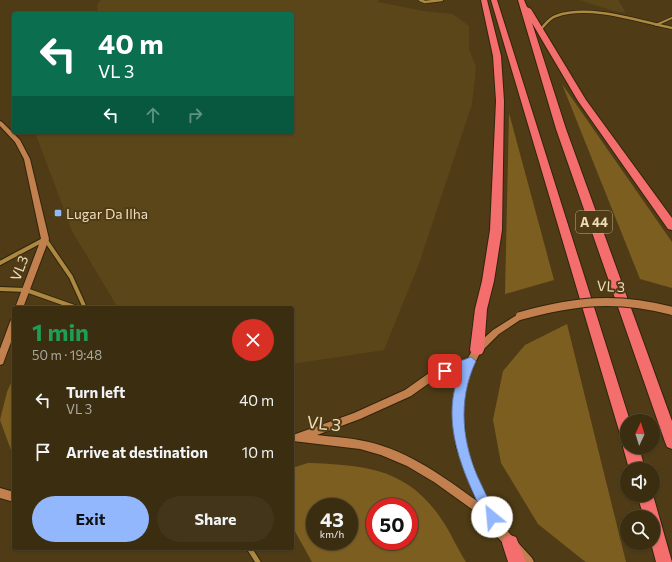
<!DOCTYPE html>
<html lang="en">
<head>
<meta charset="utf-8">
<style>
	:root { --surface:#3b2d10; --page:#423519; --text:#f1f3f6; --muted:#aca89f; --line:#544930; --accent:#92b7fd }
	body { margin:0; font-family:Commissioner,sans-serif; background:var(--page); color:var(--text); height:100vh; display:flex; flex-direction:column; font-size:15px; white-space:nowrap }
	* { box-sizing:border-box; margin:0 }
	p { font-size:13px; color:var(--muted) }
	.icon { flex:none; width:22px; height:22px; fill:none; stroke:currentColor; stroke-width:2; stroke-linecap:round; stroke-linejoin:round }
	.map { position:relative; flex:1; overflow:hidden }
	.drawer { position:absolute; left:12px; top:306px; width:282px; height:244px; display:flex; flex-direction:column; background:var(--surface); border-radius:4px; box-shadow:0 1px 3px #0004,0 0 0 1px var(--line) }
	.drawer>* { flex:none }
	.guide { position:absolute; left:12px; top:12px; width:282px; height:122px; border-radius:4px; box-shadow:0 1px 3px #0004,0 0 0 1px var(--line); background:#0b6e4f; color:#fff; overflow:hidden }
	.needle { width:26px; rotate:4deg }
	.fabs { position:absolute; left:620px; top:414px; display:grid; gap:8px }
	.fabs a { display:grid; place-items:center; width:40px; height:40px; border-radius:50%; background:var(--surface); box-shadow:0 1px 3px #0004,0 0 0 1px var(--line); font-size:20px }
	.speed { position:absolute; left:306px; top:498px; display:flex; gap:8px; font-size:20px; font-weight:700; text-align:center }
	.speed>* { display:grid; place-content:center; width:52px; height:52px; border-radius:50%; background:var(--surface); box-shadow:0 1px 3px #0004,0 0 0 1px var(--line); line-height:1 }
	.speed small { font-size:10px; font-weight:400 }
	.speed .limit { border:6px solid #d22; background:#fff; color:#111 }
	.pin { position:absolute; display:grid; place-items:center; width:34px; height:34px; color:#fff; margin:-17px; border-radius:8px; box-shadow:0 2px 6px #0006 }
	.me { position:absolute; width:44px; margin:-22px; rotate:332deg; stroke-linejoin:round; filter:drop-shadow(0 0 3px #0008) }
	.turn { display:flex; align-items:center; gap:14px; height:84px; padding:0 20px; font-size:18px }
	.turn .icon { width:52px; height:52px; stroke-width:2.5 }
	.turn b { display:block; font-size:28px; line-height:34px }
	.lanes { display:flex; align-items:center; height:38px; padding:0 20px; background:#0003; justify-content:center; gap:20px; direction:ltr }
	.lanes .off { opacity:.35 }
	.round { display:grid; place-items:center; flex:none; width:42px; height:42px; border-radius:21px; background:var(--page) }
	.overview { display:flex; align-items:center; justify-content:space-between; height:68px; padding:0 20px }
	h1 { font-size:24px; font-weight:700; line-height:30px; color:#1e9e55 }
	.primary-button { display:flex; gap:8px; margin-top:auto; padding:8px 20px }
	.primary-button a { flex:1; height:46px; border-radius:24px; background:var(--accent); color:#111; font-size:16px; font-weight:700; line-height:46px; text-align:center }
	.primary-button a+a { background:var(--page); color:var(--text) }
	ul { padding:0; list-style:none }
	li { display:flex; align-items:center; gap:12px; height:52px; padding:0 20px }
	li div { flex:1 }
	li b { display:block; font-size:15px }
	li em { font-style:normal }
	.map>svg:first-child { display:block }
</style>
</head>
<body>
<div class="map">
<svg width="672" height="562" viewBox="0 0 672 562">
	<rect width="100%" height="100%" fill="#4f3c16"/>
	<path fill="#5b461a" d="M101,0H378V2L423,11L453,14L469,26V49L476,67L472,104L420,261L384,350L292,364V308H118L72,231L35,132H292V14H98L97,5Z
		M579,0H618L626,13L614,11Z"/>
	<path fill="#7c5e21" fill-rule="evenodd" d="M562,84L672,242V288L640,279Z
		M509,113L554,280L505,294Z
		M567,324L626,562H586L583,560L538,524L501,463L493,420L503,371L525,345Z
		M14,376V452L11,450L0,420L7,392Z
		M308,463C364,465 408,468 442,520C451,533 457,548 466,562H312L292,526V468ZM315,507H349V541H315ZM375,507H409V541H375Z"/>
	<g fill="none" stroke-linecap="round" stroke-linejoin="round">
		<defs>
			<path id="service" d="M656,25L672,18"/>
			<path id="minor-far2" d="M420,0L425,2L442,0
				M540,30C545,25 549,18 556,16C590,4 638,21 672,28"/>
			<path id="minor-far1" d="M0,263L45,239L71,277L85,308
				M0,289L26,290L77,308"/>
			<path id="minor" d="M249,548L258,562"/>
			<path id="secondary" d="M0,121L2,122L20,140L30,159L49,239L23,308H15L41,239L24,159L15,142L0,126Z
				M520,313L523,314L524,316L523,318L499,334L480,353L468,377L463,407L466,446L480,485L501,524L532,558L534,562H520L493,532L487,520L434,482L407,466L381,455L360,449L293,441L292,438L293,435L354,413L405,390L429,373L468,358L474,347L493,330ZM463,368L458,377L453,407L456,446L471,487L477,501C444,477 410,452 369,442C352,438 335,437 317,435L360,419L411,396L435,379Z
				M14,319V334L4,361L3,364L0,365V349L10,322L11,320Z
				M0,488L14,492V502L0,498Z"/>
			<path id="motorway" d="M481,0H487L501,56L504,101L502,230L494,281L487,309L484,350L482,354L477,355L472,354L470,350L475,309L482,281L490,230L496,101L493,56Z
				M491,0H497L630,421H627V441L622,439L620,434Z
				M518,0H524L527,7L531,9L586,100L672,218V230L668,229L578,101L532,23L566,129L672,421V449L667,447L665,442L556,129Z
				M626,442H627V447H639L645,469H629L623,447Z
				M637,495H653L672,562H656L651,543H653V517H644Z
				M510,535L516,537L526,562H508L502,543L504,537Z"/>
		</defs>
		<use href="#service" stroke="#30240d" stroke-width="3.5"/>
		<use href="#minor-far2" stroke="#30240d" stroke-width="4"/>
		<use href="#minor-far1" stroke="#30240d" stroke-width="6"/>
		<use href="#minor" stroke="#30240d" stroke-width="7"/>
		<use href="#secondary" stroke="#30240d" stroke-width="2"/>
		<use href="#motorway" stroke="#30240d" stroke-width="2"/>
		<use href="#service" stroke="#ac8840" stroke-width="2"/>
		<use href="#minor-far2" stroke="#ac8840" stroke-width="2.5"/>
		<use href="#minor-far1" stroke="#ac8840" stroke-width="4"/>
		<use href="#minor" stroke="#ac8840" stroke-width="5"/>
		<use href="#secondary" fill="#c1804e" fill-rule="evenodd"/>
		<use href="#motorway" fill="#f36e6d" fill-rule="evenodd"/>
		<defs>
			<path id="secondary-bridge" d="M520,316C574,301 617,296 672,311"/>
		</defs>
		<use href="#secondary-bridge" stroke="#30240d" stroke-width="10" stroke-linecap="butt"/>
		<use href="#secondary-bridge" stroke="#c1804e" stroke-width="8"/>
	</g>
	<path fill="#92b7fd" stroke="#5f77a4" d="M471,357L476,361C457,401 462,445 481,484C486,496 493,506 498,517L496,521L492,523L487,521C464,476 437,419 462,369L445,375L440,371L442,368Z"/>
	<rect fill="#92b7fd" stroke="#4f3c16" stroke-width="1.5" x="54" y="209" width="8" height="8" rx="2"/>
	<g text-anchor="middle" dominant-baseline="central" stroke-width="4" stroke-linejoin="round" paint-order="stroke">
		<rect fill="#4f3c16" stroke="#bfac89" stroke-width="1" x="576" y="211" width="36" height="22" rx="3"/>
		<g font-size="13" font-weight="bold" fill="#efdcba">
			<text x="594" y="222">A 44</text>
		</g>
		<g font-size="14" fill="#efdcba" stroke="#4f3c16" text-anchor="start">
			<text x="66" y="213">Lugar Da Ilha</text>
		</g>
		<g font-size="14" fill="#efdcba" stroke="#4f3c16">
			<text transform="translate(19 268) rotate(-69)">VL3</text>
			<text transform="translate(611 286) rotate(3)">VL 3</text>
		</g>
		<g font-size="17" fill="#efdcba" stroke="#4f3c16">
			<text transform="translate(324 423) rotate(6)">VL 3</text>
		</g>
	</g>
</svg>
<div class="fabs">
<a><svg class="needle" viewBox="-14 -14 28 28"><path d="M0-13l5 13h-10z" fill="#e53935"/><path d="M0 13l5-13h-10z" fill="#aca89f"/></svg></a>
<a><svg class="icon" aria-label="sound" viewBox="0 0 24 24"><path d="M4 9h4l5-4v14l-5-4H4zM17 9q2 3 0 6"/></svg></a>
<a><svg class="icon" aria-label="search" viewBox="0 0 24 24"><circle cx="10" cy="10" r="6"/><path d="M15 15l6 6"/></svg></a>
</div>
<div class="speed"><div>43<small>km/h</small></div><div class="limit">50</div></div>
<div class="pin" style="left:445px;top:371px;background:#d93025"><svg class="icon" aria-label="arrive" viewBox="0 0 24 24"><path d="M6 21V4h12l-3 4 3 4H6"/></svg></div>
<svg class="me" style="left:492px;top:517px" viewBox="-20 -20 40 40"><circle r="19" fill="#fff"/><path d="M0-13L10 11 0 6-10 11z" fill="#92b7fd"/></svg>
<div class="guide">
<div class="turn"><svg class="icon" aria-label="left" viewBox="0 0 24 24"><path d="M17 20v-9H6M10 6l-5 5 5 5"/></svg><div><b>40 m</b>VL 3</div></div>
<div class="lanes"><svg class="icon" aria-label="left" viewBox="0 0 24 24"><path d="M17 20v-9H6M10 6l-5 5 5 5"/></svg><svg class="icon off" aria-label="ahead" viewBox="0 0 24 24"><path d="M12 20V5M6 11l6-6 6 6"/></svg><svg class="icon off" aria-label="right" viewBox="0 0 24 24"><path d="M7 20v-9h11M14 6l5 5-5 5"/></svg></div>
</div>
<section class="drawer">
<div class="overview"><div><h1>1 min</h1><p>50 m · 19:48</p></div><a class="round" style="background:#d93025;color:#fff"><svg class="icon" aria-label="close" viewBox="0 0 24 24"><path d="M6 6l12 12M18 6L6 18"/></svg></a></div>
<ul>
<li><svg class="icon" aria-label="left" viewBox="0 0 24 24"><path d="M17 20v-9H6M10 6l-5 5 5 5"/></svg><div><b>Turn left</b><p>VL 3</p></div><em>40 m</em></li>
<li><svg class="icon" aria-label="arrive" viewBox="0 0 24 24"><path d="M6 21V4h12l-3 4 3 4H6"/></svg><div><b>Arrive at destination</b></div><em>10 m</em></li>
</ul>
<div class="primary-button"><a>Exit</a><a>Share</a></div>
</section>
</div>
</body>
</html>
